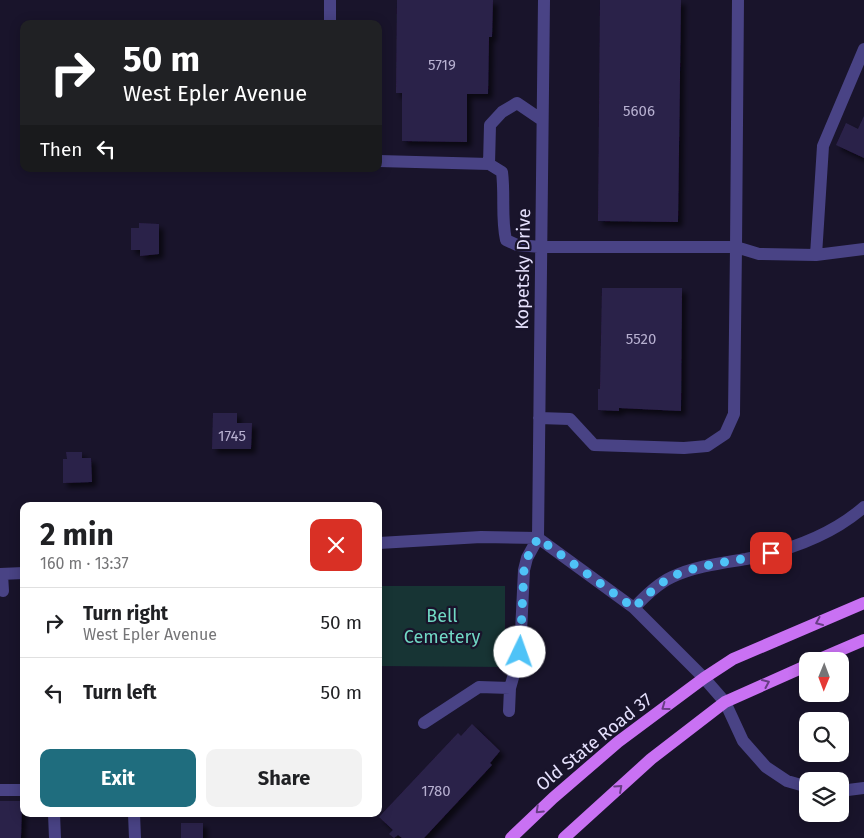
<!DOCTYPE html>
<html lang="en">
<head>
<meta charset="utf-8">
<style>
	:root { --surface:#fff; --page:#f2f2f2; --text:#202124; --muted:#757577; --line:#e0e0e0; --accent:#1f6d7e }
	body { margin:0; font-family:"Fira Sans",sans-serif; background:var(--page); color:var(--text); height:100vh; display:flex; flex-direction:column; font-size:19px; white-space:nowrap }
	* { box-sizing:border-box; margin:0 }
	p { font-size:16px; color:var(--muted) }
	.icon { flex:none; width:28px; height:28px; fill:none; stroke:currentColor; stroke-width:2; stroke-linecap:round; stroke-linejoin:round }
	.map { position:relative; flex:1; overflow:hidden }
	.details { position:absolute; left:20px; top:502px; width:362px; height:315px; display:flex; flex-direction:column; background:var(--surface); border-radius:10px; box-shadow:0 2px 12px #0003 }
	.details>* { flex:none }
	.banner { position:absolute; left:20px; top:20px; width:362px; height:152px; border-radius:10px; box-shadow:0 2px 12px #0003; background:#202124; color:#fff; overflow:hidden }
	.needle { width:32px; rotate:181deg }
	.fabs { position:absolute; left:799px; top:652px; display:grid; gap:10px }
	.fabs a { display:grid; place-items:center; width:50px; height:50px; border-radius:10px; background:var(--surface); box-shadow:0 2px 12px #0003; font-size:25px }
	.pin { position:absolute; display:grid; place-items:center; width:42px; height:42px; color:#fff; margin:-21px; border-radius:10px; box-shadow:0 2px 8px #0006 }
	.me { position:absolute; width:55px; margin:-28px; rotate:3deg; stroke-linejoin:round; filter:drop-shadow(0 0 4px #0008) }
	.turn { display:flex; align-items:center; gap:18px; height:105px; padding:0 20px; font-size:22px }
	.turn .icon { width:65px; height:65px; stroke-width:2.5 }
	.turn b { display:block; font-size:35px; line-height:42px }
	.then { display:flex; align-items:center; height:48px; padding:0 20px; background:#0003; gap:10px; font-size:19px }
	.round { display:grid; place-items:center; flex:none; width:52px; height:52px; border-radius:10px; background:var(--page) }
	.head { display:flex; align-items:center; justify-content:space-between; height:85px; padding:0 20px }
	h1 { font-size:30px; font-weight:700; line-height:38px }
	.cta { display:flex; gap:10px; margin-top:auto; padding:10px 20px }
	.cta a { flex:1; height:58px; border-radius:10px; background:var(--accent); color:#fff; font-size:20px; font-weight:700; line-height:58px; text-align:center }
	.cta a+a { background:var(--page); color:var(--text) }
	ul { padding:0; list-style:none }
	li { display:flex; align-items:center; gap:15px; height:70px; padding:0 20px; border-top:1px solid var(--line) }
	li div { flex:1 }
	li b { display:block; font-size:19px }
	li em { font-style:normal }
	.map>svg:first-child { display:block }
</style>
</head>
<body>
<div class="map">
<svg width="864" height="838" viewBox="0 0 864 838">
	<defs>
		<filter id="shadow"><feDropShadow dx="4.5" dy="4.5" stdDeviation="2.5" flood-color="#0009"/></filter>
	</defs>
	<rect width="100%" height="100%" fill="#19142b"/>
	<path fill="#173434" d="M379,586H505V667L379,666Z"/>
	<path fill="#2c214a" filter="url(#shadow)" d="M397,0H493L492,37H489L488,94H467V142L402,141V93H396Z
		M600,0H681L678,222L598,221Z
		M864,116V158L836,145L846,123L858,129Z
		M139,223L159,224V254L140,256V250H131V228H139Z
		M602,288H682L681,411L619,408V411L598,410V389H600Z
		M213,413H237V423H252L251,449H212Z
		M66,452H82V458H91L92,482L63,483V459H67Z
		M472,724L500,751L490,763L492,765L424,838H402L398,835L394,838L389,834L393,830L379,817L458,733L461,736Z
		M0,801H22L21,838H0Z
		M181,823H203V838H181Z"/>
	<g fill="none" stroke-linecap="round" stroke-linejoin="round">
		<path stroke="#494385" stroke-width="12" d="M330,24V0
			M379,161L489,164L502,172C505,195 501,218 506,240L517,245L541,247H736L738,0
			M489,164L490,125L502,112L517,103L542,120
			M816,255L823,146L864,49
			M539,418L570,419L594,445L684,448L707,446L725,434L734,414L736,247L759,254L816,255L864,249
			M379,543L481,537L538,538L634,608L704,678L725,702L743,741L766,767L787,781L808,787
			M0,574L24,573
			M2,574L3,591
			M634,608C645,596 657,584 672,577C695,566 722,563 746,559C787,551 832,535 864,507
			M509,711L510,688L520,653L524,570L527,558L538,538L544,0
			M424,723L479,687L510,688
			M0,790H24
			M840,791L864,788
			M54,814L55,838
			M134,814L135,838"/>
		<path stroke="#c971f3" stroke-width="12" d="M815,661L864,640
			M511,838L553,798L618,742L704,678L733,659L864,603
			M564,838L651,759L725,702L808,665"/>
	</g>
	<defs><path id="oneway-chevron" d="M-2-3.5L2.5 0L-2 3.5" fill="none" stroke-width="1.6" stroke-linecap="round" stroke-linejoin="round" transform="scale(1.25)"/></defs>
	<g stroke="#683e85">
		<use href="#oneway-chevron" transform="translate(819 622) rotate(156)"/>
		<use href="#oneway-chevron" transform="translate(766 683) rotate(-24)"/>
		<use href="#oneway-chevron" transform="translate(665 707) rotate(144)"/>
		<use href="#oneway-chevron" transform="translate(619 788) rotate(-42)"/>
		<use href="#oneway-chevron" transform="translate(539 810) rotate(136)"/>
	</g>
	<g fill="none" stroke-linecap="round" stroke-linejoin="round">
		<path stroke="#4fc3f7" stroke-width="9" stroke-dasharray="0 16.2" d="M520,652L524,570L527,558L538,538L634,608C646,596 658,584 673,576C703,563 739,561 771,553"/>
	</g>
	<g text-anchor="middle" dominant-baseline="central" stroke-width="4.5" stroke-linejoin="round" paint-order="stroke">
		<g font-size="15" fill="#b7b0d0">
			<text x="442" y="65">5719</text>
			<text x="639" y="111">5606</text>
			<text x="641" y="339">5520</text>
			<text x="232" y="436">1745</text>
			<text x="436" y="791">1780</text>
		</g>
		<g font-size="18" fill="#e5e0fc" stroke="#19142b">
			<text transform="translate(523 269) rotate(-89)">Kopetsky Drive</text>
			<text transform="translate(594 742) rotate(-39)">Old State Road 37</text>
		</g>
		<g font-size="18" fill="#71d8c4" stroke="#19142b">
			<text x="442" y="616">Bell<tspan x="442" dy="21">Cemetery</tspan></text>
		</g>
	</g>
</svg>
<div class="fabs">
<a><svg class="needle" viewBox="-14 -14 28 28"><path d="M0-13l5 13h-10z" fill="#e53935"/><path d="M0 13l5-13h-10z" fill="#757577"/></svg></a>
<a><svg class="icon" aria-label="search" viewBox="0 0 24 24"><circle cx="10" cy="10" r="6"/><path d="M15 15l6 6"/></svg></a>
<a><svg class="icon" aria-label="layers" viewBox="0 0 24 24"><path d="M12 4l9 5-9 5-9-5zM3 14l9 5 9-5"/></svg></a>
</div>
<div class="pin" style="left:771px;top:553px;background:#d93025"><svg class="icon" aria-label="arrive" viewBox="0 0 24 24"><path d="M6 21V4h12l-3 4 3 4H6"/></svg></div>
<svg class="me" style="left:520px;top:652px" viewBox="-20 -20 40 40"><circle r="19" fill="#fff"/><path d="M0-13L10 11 0 6-10 11z" fill="#4fc3f7"/></svg>
<div class="banner">
<div class="turn"><svg class="icon" aria-label="right" viewBox="0 0 24 24"><path d="M7 20v-9h11M14 6l5 5-5 5"/></svg><div><b>50 m</b>West Epler Avenue</div></div>
<div class="then">Then<svg class="icon" aria-label="left" viewBox="0 0 24 24"><path d="M17 20v-9H6M10 6l-5 5 5 5"/></svg></div>
</div>
<section class="details">
<div class="head"><div><h1>2 min</h1><p>160 m · 13:37</p></div><a class="round" style="background:#d93025;color:#fff"><svg class="icon" aria-label="close" viewBox="0 0 24 24"><path d="M6 6l12 12M18 6L6 18"/></svg></a></div>
<ul>
<li><svg class="icon" aria-label="right" viewBox="0 0 24 24"><path d="M7 20v-9h11M14 6l5 5-5 5"/></svg><div><b>Turn right</b><p>West Epler Avenue</p></div><em>50 m</em></li>
<li><svg class="icon" aria-label="left" viewBox="0 0 24 24"><path d="M17 20v-9H6M10 6l-5 5 5 5"/></svg><div><b>Turn left</b></div><em>50 m</em></li>
</ul>
<div class="cta"><a>Exit</a><a>Share</a></div>
</section>
</div>
</body>
</html>
